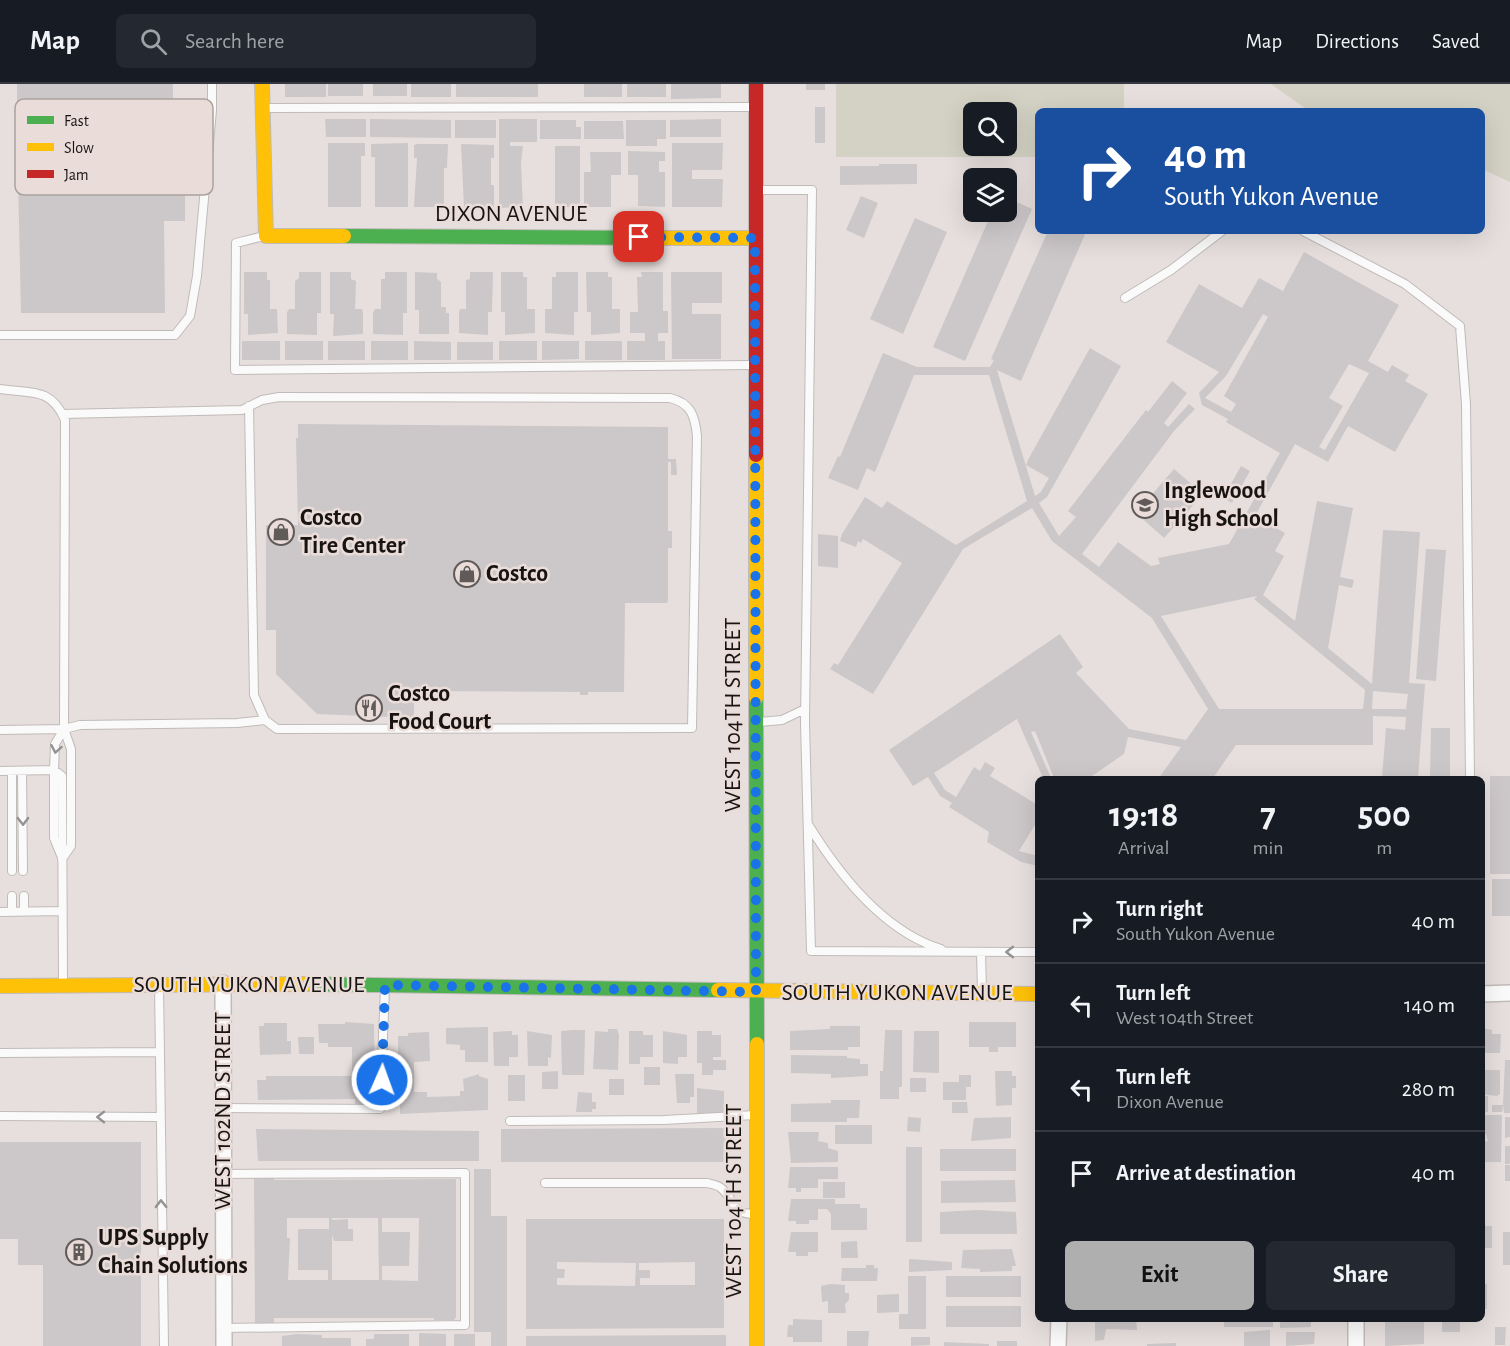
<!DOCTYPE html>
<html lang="en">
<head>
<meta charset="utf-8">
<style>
	:root { --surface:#171b24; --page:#242831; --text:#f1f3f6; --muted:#9ea1a6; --line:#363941; --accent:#b0afaf }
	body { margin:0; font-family:"Alegreya Sans",sans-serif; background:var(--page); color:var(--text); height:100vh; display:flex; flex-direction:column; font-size:22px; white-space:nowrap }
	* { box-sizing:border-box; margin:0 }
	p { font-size:20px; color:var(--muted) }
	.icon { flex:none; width:33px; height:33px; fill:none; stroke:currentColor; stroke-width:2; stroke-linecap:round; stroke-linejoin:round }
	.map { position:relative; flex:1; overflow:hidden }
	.side { position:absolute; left:1035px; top:692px; width:450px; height:546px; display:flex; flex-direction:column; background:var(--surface); border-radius:9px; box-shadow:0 6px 24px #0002 }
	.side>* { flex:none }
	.hud { position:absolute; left:1035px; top:24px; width:450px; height:126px; border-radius:9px; box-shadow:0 6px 24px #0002; background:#1a4fa0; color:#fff; overflow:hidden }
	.controls { position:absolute; left:963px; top:18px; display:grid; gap:12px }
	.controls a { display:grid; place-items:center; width:54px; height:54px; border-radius:9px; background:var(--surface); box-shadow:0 6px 24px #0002; font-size:30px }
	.pin { position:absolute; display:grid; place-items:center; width:51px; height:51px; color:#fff; margin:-26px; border-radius:12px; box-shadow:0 3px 9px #0006 }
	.me { position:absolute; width:66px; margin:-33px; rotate:2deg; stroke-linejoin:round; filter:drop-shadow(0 0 4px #0008) }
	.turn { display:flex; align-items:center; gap:21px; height:126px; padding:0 30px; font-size:27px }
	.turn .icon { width:78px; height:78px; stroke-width:2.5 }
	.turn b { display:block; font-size:42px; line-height:51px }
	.eta { display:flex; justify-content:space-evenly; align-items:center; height:102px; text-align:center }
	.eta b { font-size:36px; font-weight:700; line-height:42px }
	.button { display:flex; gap:12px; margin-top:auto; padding:12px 30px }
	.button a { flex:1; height:69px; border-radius:9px; background:var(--accent); color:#111; font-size:24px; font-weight:700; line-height:69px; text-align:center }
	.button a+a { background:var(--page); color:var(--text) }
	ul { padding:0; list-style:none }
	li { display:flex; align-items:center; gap:18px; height:84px; padding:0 30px; border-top:2px solid var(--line) }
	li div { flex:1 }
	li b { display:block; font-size:22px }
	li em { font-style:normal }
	header { display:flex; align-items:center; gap:36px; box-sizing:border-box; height:84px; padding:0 30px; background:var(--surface); border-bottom:2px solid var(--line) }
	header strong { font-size:28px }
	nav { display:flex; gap:33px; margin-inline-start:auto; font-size:21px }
	.search { width:420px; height:54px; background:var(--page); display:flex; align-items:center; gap:15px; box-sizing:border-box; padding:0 21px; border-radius:9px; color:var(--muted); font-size:22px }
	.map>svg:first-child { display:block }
</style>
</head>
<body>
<header>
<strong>Map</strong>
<div class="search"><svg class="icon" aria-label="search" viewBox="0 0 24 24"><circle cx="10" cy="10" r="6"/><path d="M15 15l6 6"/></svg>Search here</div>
<nav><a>Map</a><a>Directions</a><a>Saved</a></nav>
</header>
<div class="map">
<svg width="1510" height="1262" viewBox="0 0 1510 1262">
	<rect width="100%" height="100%" fill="#e6dfdd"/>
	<path fill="#d3d2c4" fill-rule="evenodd" d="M836,0H1124V27H1038V73H836ZM974,28H1006V62H974Z
		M1271,0H1510V98L1482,85V27H1309Z"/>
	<path fill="#ccc8c9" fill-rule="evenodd" d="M17,0H173V96H185V137H164L165,229H21L18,94H21V55H17Z
		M285,0H326V13H285Z
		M328,0H363V12H328Z
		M373,0H407V12H373Z
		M411,0H451V13H411Z
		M456,0H538V13H456Z
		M584,0H622V13H584Z
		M627,0H666V13H627Z
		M671,0H721V14L671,15Z
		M806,0H825V6H806Z
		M815,23H825V59H815Z
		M325,35H366V53H326Z
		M370,35L451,36V54L370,53Z
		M499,35H537V58H510V62H523L521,79L523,123L499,124Z
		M721,35V53H670V36Z
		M455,36H496V54H455Z
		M540,36H576V43H581V55H540Z
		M626,36H666V55H657V62H626Z
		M584,37H623L624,55H584Z
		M328,59H365V72H361V123H328Z
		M408,59V123H375V73H371V60Z
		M672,59H723L722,86H692V95H723L722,123H672Z
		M417,60H448L447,84H444V123H414L417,74H414V61Z
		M461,60L494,61V74H491V101H494V123H464Z
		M555,62H580V123H555Z
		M628,67L665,68V77H659V88H665V123L638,122V91H628Z
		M590,68H621V91H611V123H584V88H591Z
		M879,80H917V100L840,101V82H879Z
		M861,112L878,119L864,154L846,146Z
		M1006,113L1032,125L965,277L933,263L992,128H1006Z
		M915,134L947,148L903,250L870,235Z
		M1048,147L1086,148L1021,297L997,286L1035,412L1041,408L1049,394L1026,381L1029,374L1090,264L1121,282L1047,413L1039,419L1059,452L1076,433L1068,427L1146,326L1148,328L1172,297L1187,309L1164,339L1168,343L1189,320L1195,325L1174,347L1082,470L1099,483L1118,458L1151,482L1160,480L1158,474L1229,460L1280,369L1226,338L1228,335L1202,321L1199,309L1219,288L1166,258L1199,200L1242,224L1259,194L1283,207L1304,168L1399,221L1368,277L1388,288L1392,281L1409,291L1405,297L1428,310L1395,368L1348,342L1328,378L1295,360L1255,432L1285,449L1275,467L1284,472L1263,511L1295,537L1317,417L1353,424L1340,493L1354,496L1352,504L1339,501L1328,564L1372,600L1383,446L1420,448L1409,599L1425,600L1418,694H1382L1386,644L1405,646L1406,633L1373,632V661H1236L1213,694H1159L1181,663L1128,653L1124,670L1089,694H1054L1035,647L1031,648L1051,694H1043L1017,635L934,689L945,706L956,713L974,683L980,687L985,678L995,684L990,692L1036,720L1038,718V736L1019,767L1038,772V782L1021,778L987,758L989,748L949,723L952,719L940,712L928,693L913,702L889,666L1060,550L1083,583L1076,589L1129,645L1186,656L1208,625L1152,534L1052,457L1032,424L963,465L873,610L830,585L834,579L838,581L902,479L863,455L861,459L858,457L856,463L840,457L842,450L865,413L882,424L887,417L956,461L1027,417L989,291H914L875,388L867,384L858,406L828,394L838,372L840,373L883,269L917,283H990L994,276L991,275ZM1263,230L1268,233L1224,312L1236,320L1231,328L1205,314L1226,292ZM1349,280L1369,289L1325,366L1319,363L1343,322L1329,314ZM1257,512L1254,515L1365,606L1363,625H1219L1161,532ZM1373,607L1408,610L1406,625H1372Z
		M244,188H267V196H270V225H277L278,249L248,251V230H244Z
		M299,188H321V229H317V251L287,250V228L289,225H295V197L299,194Z
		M330,188H351V195L356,197L355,225H362L363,229V250L333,252L334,230H330Z
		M385,188H407V229H403V251L373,250V229L375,225H381V195H385Z
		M415,188L437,189V195L441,198V223H446V229H449V250H419V226H415Z
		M470,188H493L492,228H488V251L459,249V228L460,225H466V196L470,195Z
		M501,188H523V193H527V225H535V249L505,251V228H501Z
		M556,188H578V228H574V251L545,249V225H552V193H556Z
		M586,188H608V193H612V225H620V249L591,251V228H587Z
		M641,188H663V227H668V249H658V257H665V276H627V257H645V249H630V228H638L637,193H642Z
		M671,188H722V219H692V230H721V275H672Z
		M242,257H280V276H242Z
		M285,257H323V276H285Z
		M328,257H365V276H328Z
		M371,257H408V276H371Z
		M414,257L451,258V276H414Z
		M499,257H537V276H499Z
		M542,257H579V275L542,276Z
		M585,257H622V276H585Z
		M457,258H493V276H457Z
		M298,340L668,343V375H676L677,391H671V378H668V447H672V464H668V516L667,519H625L624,608H588V611H580V608L433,607V611H424V608H414V634L317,630L276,590V546H266V441H298L296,354H298Z
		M1241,382L1250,387L1232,419L1223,414Z
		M1174,385L1203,410L1164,454L1136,429Z
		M818,450L838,452V484L818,482Z
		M1426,465L1446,466L1436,597L1416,595Z
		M1431,644H1450V694H1430Z
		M1490,692H1510V790H1490Z
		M1492,795H1510V832H1492Z
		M345,938L374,940L375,1022H355V1015L258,1016L257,996H266V992H352V963H328V959H319L318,940H345Z
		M969,938H1016V963H998V968H989V963H969Z
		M264,939H287V957H291V970L260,971L259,942H264Z
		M830,942H860V963H848V966H790V947L830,945Z
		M488,943V978H465V966H460V961L446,960V944Z
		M1482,944L1492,946V950H1501L1500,969H1482Z
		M608,945H617L619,951L618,986L593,985L595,947L608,948Z
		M573,946H585L584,991H562L561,947Z
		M885,946H902V1003H899V1015H880V987H883Z
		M512,947V951H518V973H509V982H494L493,948Z
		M527,947L552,951L551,974L548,973V982H528Z
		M629,947H643V951H653V973H640V980H629Z
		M663,947L687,951V973H678V980L663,979Z
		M697,947H712V951H721V973H713V976H726V986H713V991H702V979H697Z
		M914,947H939V989L913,988Z
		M429,948L430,977L414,978V1008H427V1013L460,1012V1007H464L463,995L479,990V992L488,995V1026L400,1030V1009L395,1007V1002H398V981H395V977H398V952H408V949Z
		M298,953H314V970H299Z
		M791,971L847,972V974L860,975V980H868V992L831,994V990L791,989Z
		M1505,976H1510V1029H1504L1503,1020Z
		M644,983H660V1001H644Z
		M1482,986H1500V1010L1497,1012L1482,1010Z
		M558,987V1005H542V988Z
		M995,987H1012V992H1016V1004H1012V1021L996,1022Z
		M675,990H694V1013H690V1019H677Z
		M508,991H525V1017H508Z
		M959,991H971V1003H966V1016H943V998H959Z
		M910,994H926V1008H910Z
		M609,995H624V1011H609Z
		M697,1004L724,1007V1029H697Z
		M578,1008L592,1009V1018H596V1025H592V1028H576Z
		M1482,1012H1488V1028L1482,1029Z
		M831,1016H860L859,1034H847V1038H791V1020L831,1019Z
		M952,1018H967L968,1029H952Z
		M1492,1021H1503L1502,1028H1492Z
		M1482,1031H1502L1501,1078H1482V1058L1488,1057L1486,1050H1482Z
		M908,1033L921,1034L920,1048L907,1047Z
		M1011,1033V1054L971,1057L974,1034Z
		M1505,1033H1510V1053L1505,1054Z
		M835,1041H872V1060H835Z
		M726,1044V1078H501V1045Z
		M256,1045L479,1047V1077H258Z
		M788,1048H819L818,1057L828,1059V1064L838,1067V1078L791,1079Z
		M0,1058H141V1262H43V1181H18V1155H0Z
		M1505,1062H1510V1080H1505Z
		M906,1063H922V1158H906Z
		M940,1065H1016V1087H940Z
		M1505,1081H1510V1097H1505Z
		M790,1083H838V1095H818V1104H801V1108H796V1104H788Z
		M474,1085H491V1132H507V1262H491V1248H474Z
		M254,1092H274V1096L456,1095V1233L454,1236H434V1234H274V1239H255ZM287,1134H329V1145H298V1186H328V1196H288L290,1154H287ZM332,1134H378L379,1196H332V1151L334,1157H353V1145H348V1135L332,1136ZM382,1134H419L418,1197L382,1196V1182H409L410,1148H382Z
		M1015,1096L1016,1118L941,1119V1097Z
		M823,1098H845V1114H823Z
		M791,1115H835V1120H860V1124H867V1146H831V1130L827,1125H818V1136H809V1140H796V1137H788Z
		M977,1126L1016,1128L1017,1150H940V1128Z
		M526,1135H724V1244L526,1245ZM557,1178L636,1179L635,1202L557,1201V1194H564L565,1185H557ZM695,1178V1201H640V1194H650V1186H639V1179Z
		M1482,1142H1492V1164H1482Z
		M791,1148H818V1168H808V1172H796V1168H788Z
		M1503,1148H1510V1181H1503Z
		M857,1157L858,1174H841V1158Z
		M1012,1165L1016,1182H1012V1187L980,1188V1185L961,1184L963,1166Z
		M909,1175L952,1178V1186L909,1188Z
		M866,1181H874V1184H878L877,1197H841L842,1184H866Z
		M908,1192H926V1245H899V1230H908Z
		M946,1192H1021V1213H946Z
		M830,1200L845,1201V1209H849V1216L845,1220L846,1229H828V1217L822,1218L821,1202Z
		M1482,1200H1487V1225H1482Z
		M899,1210V1228L877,1229V1211Z
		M946,1222H1021V1243H946Z
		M1095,1234H1136L1137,1246L1106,1245L1104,1256L1095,1257Z
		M1224,1234H1273V1243H1224Z
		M1280,1234H1311V1243L1280,1244Z
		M1385,1234H1395V1238H1424V1260L1385,1262Z
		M1442,1234H1460V1248H1442Z
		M793,1235L822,1236V1258H793V1253H787L788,1241H793Z
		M1495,1243H1506L1505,1261H1495Z
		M1270,1246V1262H1244V1248Z
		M847,1247H869L868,1262H847Z
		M1286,1248H1315L1314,1260L1286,1262Z
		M419,1249L446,1250V1262H419Z
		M297,1250L322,1251V1254H351V1262H282V1252Z
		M374,1250H409V1262H366V1255H374Z
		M454,1250H475V1262H454Z
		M726,1251V1262H526V1252Z
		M911,1253H930V1261L911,1262Z
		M997,1257H1017V1262H997Z
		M944,1258L989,1260V1262H944Z
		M1176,1259V1262H1147V1260Z"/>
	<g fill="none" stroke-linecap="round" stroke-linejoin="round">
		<defs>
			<path id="lane" d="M266,24L752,23
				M757,106H812L805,638L811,867L1038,868
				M1303,147L1405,200L1460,242L1466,320L1470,694
				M264,152L236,159L235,286L753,281
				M1125,214L1171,186L1222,147
				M0,251H175L190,232L197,192L212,26V0
				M0,305C32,310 51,303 65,336L64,645L71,665V762L62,775
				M62,330L242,326L262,316L279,313L670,314C691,319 695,332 697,352L692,644L277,645L265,636L254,611L249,322
				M758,638L782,636L805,625
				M0,646L64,645L80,641L237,639L265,636
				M0,687L54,686L62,692L63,899
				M12,687V787
				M22,687L23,787
				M808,740C838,789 883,847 941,865
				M61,771L54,754V686L55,660L64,645
				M12,812V828
				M24,812V827
				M0,828L62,827
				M981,868L982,906
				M159,901L164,1262
				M0,969L158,968
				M224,1024L380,1025L385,904
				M0,1032L159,1033
				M510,1037L664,1036L755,1031
				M223,1090L465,1089V1241L224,1244
				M545,1099H707C711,1100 718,1101 721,1104C737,1117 729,1130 755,1130"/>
			<path id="street" d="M223,899L224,1262
				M1482,910L1510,909
				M1356,1234V1262
				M1058,1262L1059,1234"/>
			<path id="fast" d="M344,152L656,154
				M756,614L757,960
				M307,900L718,906"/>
			<path id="slow" d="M262,0L266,152H344
				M656,154H755
				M756,371V614
				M0,902L307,900
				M718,906L1038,910
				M757,960V1262"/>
			<path id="jam" d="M756,0V371"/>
		</defs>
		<use href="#lane" stroke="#c0bbb9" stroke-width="10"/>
		<use href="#street" stroke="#c0bbb9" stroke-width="18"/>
		<use href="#fast" stroke="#c0bbb9" stroke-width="16"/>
		<use href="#slow" stroke="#c0bbb9" stroke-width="16"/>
		<use href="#jam" stroke="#c0bbb9" stroke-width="16"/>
		<use href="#lane" stroke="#fbfafa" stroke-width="8"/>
		<use href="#street" stroke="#fbfafa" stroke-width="15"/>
		<use href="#fast" stroke="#4caf50" stroke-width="14"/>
		<use href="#slow" stroke="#ffc107" stroke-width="14"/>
		<use href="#jam" stroke="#c62828" stroke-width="14"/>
	</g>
	<defs><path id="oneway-chevron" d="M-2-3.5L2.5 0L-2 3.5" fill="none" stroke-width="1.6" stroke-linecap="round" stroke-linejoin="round" transform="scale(1.5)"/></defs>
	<g stroke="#959292">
		<use href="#oneway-chevron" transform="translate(56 665) rotate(100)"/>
		<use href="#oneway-chevron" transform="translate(23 737) rotate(89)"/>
		<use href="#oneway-chevron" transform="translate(1010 868) rotate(-180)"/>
		<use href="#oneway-chevron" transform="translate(101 1033) rotate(-180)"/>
		<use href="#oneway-chevron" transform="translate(161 1120) rotate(-91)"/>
	</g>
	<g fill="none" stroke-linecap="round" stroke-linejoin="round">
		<path stroke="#1a73e8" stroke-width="10" stroke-dasharray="0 18" d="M382,996L385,901L756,908L755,154L639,153"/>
	</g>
	<defs>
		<symbol id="school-ring" viewBox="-11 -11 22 22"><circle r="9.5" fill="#eaddd9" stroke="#605b59" stroke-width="1.5"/><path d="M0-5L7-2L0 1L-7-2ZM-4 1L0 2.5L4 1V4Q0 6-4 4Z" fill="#605b59"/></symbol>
		<symbol id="shop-ring" viewBox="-11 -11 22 22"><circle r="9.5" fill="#eaddd9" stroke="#605b59" stroke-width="1.5"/><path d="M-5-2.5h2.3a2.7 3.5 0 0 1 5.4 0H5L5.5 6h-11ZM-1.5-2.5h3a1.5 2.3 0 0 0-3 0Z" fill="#605b59"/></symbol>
		<symbol id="restaurant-ring" viewBox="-11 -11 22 22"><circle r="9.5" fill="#eaddd9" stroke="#605b59" stroke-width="1.5"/><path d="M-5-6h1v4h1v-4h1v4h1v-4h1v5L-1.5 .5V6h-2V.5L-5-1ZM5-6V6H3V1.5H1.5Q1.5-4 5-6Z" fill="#605b59"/></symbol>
		<symbol id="building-ring" viewBox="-11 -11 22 22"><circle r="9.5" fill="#eaddd9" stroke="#605b59" stroke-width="1.5"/><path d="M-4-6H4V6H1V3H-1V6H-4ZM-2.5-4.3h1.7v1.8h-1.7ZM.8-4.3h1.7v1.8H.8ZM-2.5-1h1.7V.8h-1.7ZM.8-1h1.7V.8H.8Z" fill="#605b59"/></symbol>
	</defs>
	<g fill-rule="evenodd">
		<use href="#school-ring" x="1130" y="406" width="30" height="30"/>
		<use href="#shop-ring" x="266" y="433" width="30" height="30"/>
		<use href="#shop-ring" x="452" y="475" width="30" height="30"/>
		<use href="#restaurant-ring" x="354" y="609" width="30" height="30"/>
		<use href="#building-ring" x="64" y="1153" width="30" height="30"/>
	</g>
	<g text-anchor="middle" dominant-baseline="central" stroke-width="5" stroke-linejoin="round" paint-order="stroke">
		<g font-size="24" fill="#181412" stroke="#eaddd9">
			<text x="511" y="130">DIXON AVENUE</text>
			<text transform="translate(733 631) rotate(-90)">WEST 104TH STREET</text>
			<text x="249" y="901">SOUTH YUKON AVENUE</text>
			<text x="897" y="909">SOUTH YUKON AVENUE</text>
			<text transform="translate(223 1027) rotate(-90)">WEST 102ND STREET</text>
			<text transform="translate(734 1117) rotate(-90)">WEST 104TH STREET</text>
		</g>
		<g font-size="24" font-weight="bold" fill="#181412" stroke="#eaddd9" text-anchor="start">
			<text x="1164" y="407">Inglewood<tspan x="1164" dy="28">High School</tspan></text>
			<text x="300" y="434">Costco<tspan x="300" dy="28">Tire Center</tspan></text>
			<text x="486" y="490">Costco</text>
			<text x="388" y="610">Costco<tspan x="388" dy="28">Food Court</tspan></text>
			<text x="98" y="1154">UPS Supply<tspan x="98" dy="28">Chain Solutions</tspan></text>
		</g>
	</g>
	<rect x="15" y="15" width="198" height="96" rx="9" fill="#eaddd9" stroke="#aba19d" stroke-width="1.5"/>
	<rect x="27" y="32" width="27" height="8" fill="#4caf50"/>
	<rect x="27" y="59" width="27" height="8" fill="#ffc107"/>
	<rect x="27" y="86" width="27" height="8" fill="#c62828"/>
	<g font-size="16" fill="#181412">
		<text x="64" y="42">Fast</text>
		<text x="64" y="69">Slow</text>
		<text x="64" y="96">Jam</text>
	</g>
</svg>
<div class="controls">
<a><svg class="icon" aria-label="search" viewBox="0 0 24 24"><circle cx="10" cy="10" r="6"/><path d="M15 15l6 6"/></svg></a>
<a><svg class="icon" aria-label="layers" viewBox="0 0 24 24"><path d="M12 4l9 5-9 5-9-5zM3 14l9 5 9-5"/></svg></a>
</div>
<div class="pin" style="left:639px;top:153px;background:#d93025"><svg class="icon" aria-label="arrive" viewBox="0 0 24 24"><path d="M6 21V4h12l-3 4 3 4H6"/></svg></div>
<svg class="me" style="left:382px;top:996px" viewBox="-20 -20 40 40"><circle r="17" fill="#1a73e8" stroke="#fff" stroke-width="3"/><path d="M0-11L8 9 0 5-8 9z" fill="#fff"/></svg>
<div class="hud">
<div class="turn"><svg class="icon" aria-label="right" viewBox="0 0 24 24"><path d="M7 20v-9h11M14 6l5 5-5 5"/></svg><div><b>40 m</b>South Yukon Avenue</div></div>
</div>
<section class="side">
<div class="eta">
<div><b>19:18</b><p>Arrival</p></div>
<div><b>7</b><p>min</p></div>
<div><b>500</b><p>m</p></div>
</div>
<ul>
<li><svg class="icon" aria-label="right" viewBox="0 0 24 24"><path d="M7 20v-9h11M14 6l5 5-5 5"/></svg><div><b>Turn right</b><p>South Yukon Avenue</p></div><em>40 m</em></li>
<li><svg class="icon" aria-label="left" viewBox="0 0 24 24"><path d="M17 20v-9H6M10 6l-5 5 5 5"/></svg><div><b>Turn left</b><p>West 104th Street</p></div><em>140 m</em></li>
<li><svg class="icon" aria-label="left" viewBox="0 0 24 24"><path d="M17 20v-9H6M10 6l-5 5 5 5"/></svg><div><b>Turn left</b><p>Dixon Avenue</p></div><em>280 m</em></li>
<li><svg class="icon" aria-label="arrive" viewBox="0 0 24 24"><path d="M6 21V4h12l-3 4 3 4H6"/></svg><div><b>Arrive at destination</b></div><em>40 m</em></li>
</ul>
<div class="button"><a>Exit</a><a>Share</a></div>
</section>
</div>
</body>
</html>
